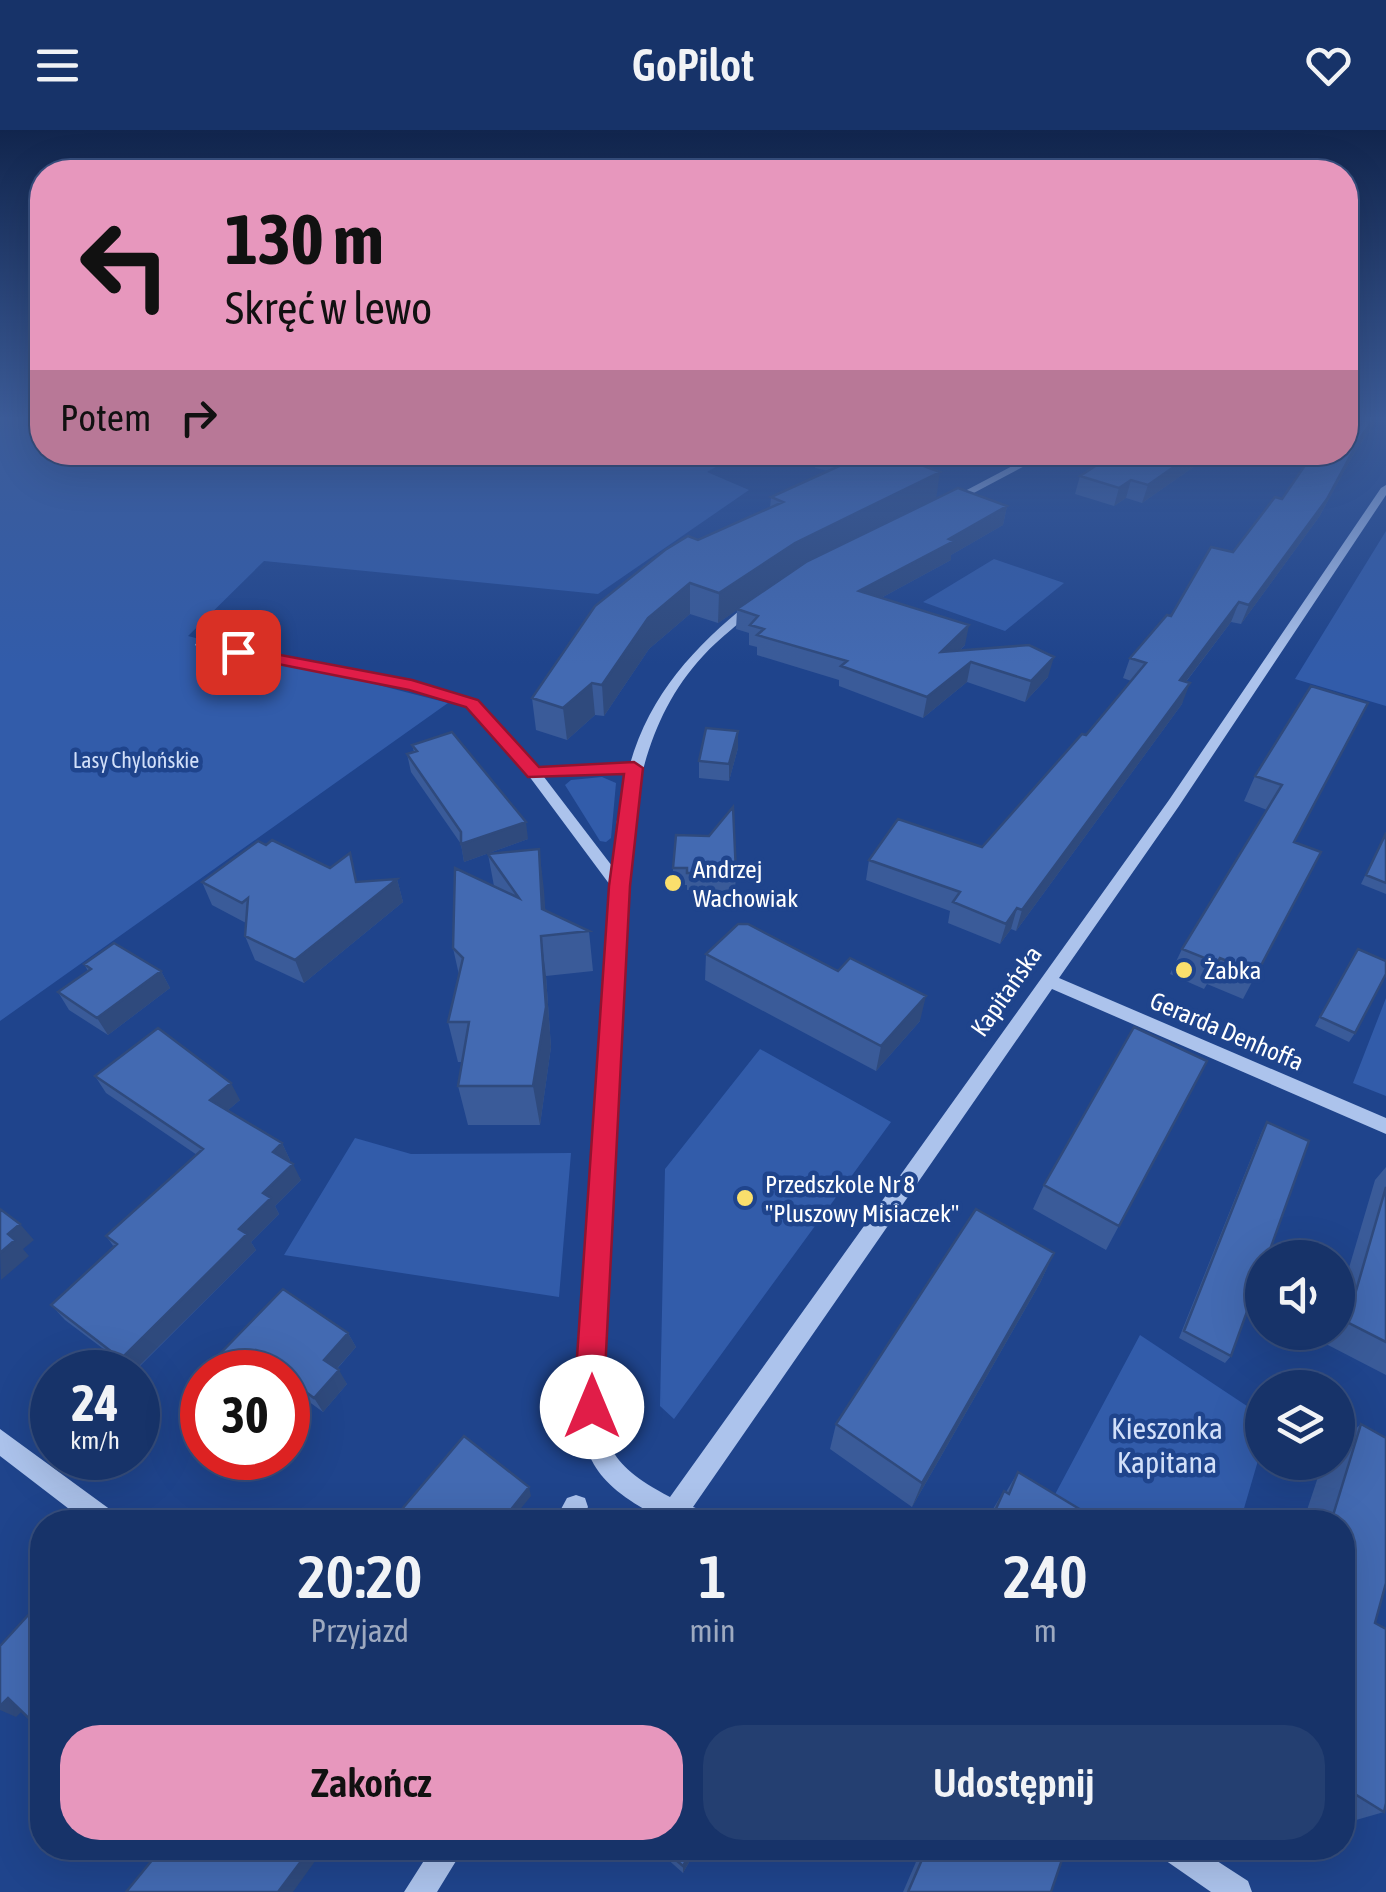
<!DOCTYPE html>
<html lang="pl">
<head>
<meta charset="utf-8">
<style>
	:root { --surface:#173369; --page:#243f71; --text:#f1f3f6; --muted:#9eaac0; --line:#364e7d; --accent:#e797bd }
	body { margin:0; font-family:"Asap Condensed",sans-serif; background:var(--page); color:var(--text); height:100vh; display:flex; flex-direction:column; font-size:38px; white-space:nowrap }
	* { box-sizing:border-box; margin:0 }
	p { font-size:32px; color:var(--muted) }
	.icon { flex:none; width:55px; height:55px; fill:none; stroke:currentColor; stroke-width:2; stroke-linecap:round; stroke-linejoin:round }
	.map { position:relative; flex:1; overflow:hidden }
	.sheet { position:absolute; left:30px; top:1380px; width:1325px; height:350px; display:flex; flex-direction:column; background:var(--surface); border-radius:40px; box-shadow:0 10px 40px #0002,0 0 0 2px var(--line) }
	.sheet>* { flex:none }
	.guide { position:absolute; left:30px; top:30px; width:1328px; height:305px; border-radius:40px; box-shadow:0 10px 40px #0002,0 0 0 2px var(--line); background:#e797bd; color:#111; overflow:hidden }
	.fabs { position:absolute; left:1245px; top:1110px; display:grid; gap:20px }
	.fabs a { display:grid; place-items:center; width:110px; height:110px; border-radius:50%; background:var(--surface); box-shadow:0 10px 40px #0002,0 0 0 2px var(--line); font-size:50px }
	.speed { position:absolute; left:30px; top:1220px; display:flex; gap:20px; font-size:50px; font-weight:700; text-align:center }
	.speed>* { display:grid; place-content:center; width:130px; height:130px; border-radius:50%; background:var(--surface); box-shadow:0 10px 40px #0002,0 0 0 2px var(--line); line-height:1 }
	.speed small { font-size:25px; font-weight:400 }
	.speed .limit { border:15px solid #d22; background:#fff; color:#111 }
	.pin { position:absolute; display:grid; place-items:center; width:85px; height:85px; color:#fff; margin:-42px; border-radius:20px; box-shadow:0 5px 15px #0006 }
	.me { position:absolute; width:110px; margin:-55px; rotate:0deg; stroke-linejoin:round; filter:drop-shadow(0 0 8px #0008) }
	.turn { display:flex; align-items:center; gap:35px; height:210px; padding:0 30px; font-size:45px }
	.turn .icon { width:130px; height:130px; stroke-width:2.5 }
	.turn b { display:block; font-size:70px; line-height:85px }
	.then { display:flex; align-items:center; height:95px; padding:0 30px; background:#0003; gap:20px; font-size:38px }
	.eta { display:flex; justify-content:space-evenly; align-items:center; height:170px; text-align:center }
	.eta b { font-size:60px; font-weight:600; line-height:70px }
	.action { display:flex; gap:20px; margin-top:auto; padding:20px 30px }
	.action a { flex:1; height:115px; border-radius:40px; background:var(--accent); color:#111; font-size:40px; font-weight:600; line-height:115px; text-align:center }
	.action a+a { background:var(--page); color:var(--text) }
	header { display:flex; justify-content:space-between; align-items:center; height:130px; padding:0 30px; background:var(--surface); font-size:45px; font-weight:600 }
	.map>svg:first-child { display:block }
</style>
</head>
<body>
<header><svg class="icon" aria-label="menu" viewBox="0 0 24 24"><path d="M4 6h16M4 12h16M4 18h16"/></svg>GoPilot<svg class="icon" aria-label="heart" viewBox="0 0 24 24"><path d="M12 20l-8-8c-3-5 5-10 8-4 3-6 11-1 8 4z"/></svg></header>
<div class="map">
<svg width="1386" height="1762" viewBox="0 0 1386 1762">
	<rect width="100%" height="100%" fill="#1f448c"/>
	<path fill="#325caa" d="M0,287H42V322L782,323L762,337L726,331L707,342L749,360L598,464L264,431L188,506L448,573L0,891Z
		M1386,401V576L1295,549Z
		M994,429L1064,453L1005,501L923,472Z
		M602,647L616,653L611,708L606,712L600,711L565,655L571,650Z
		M1386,868V966L1353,953Z
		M760,919L891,992L674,1289L660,1276L665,1039Z
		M355,1008L411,1024L571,1023L559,1167L284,1125Z
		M1140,1205L1262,1286V1317L1240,1392H1091L1052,1370Z"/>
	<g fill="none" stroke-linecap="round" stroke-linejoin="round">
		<path fill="#acc3ec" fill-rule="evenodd" d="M1039,322H1051L953,374L944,372Z
			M1386,355V365L1179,676L1059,848L1386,988V1004L1052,859L693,1377L709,1383L712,1392H655L657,1386C586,1349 578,1319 580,1242L610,755L529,646L467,577L410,558L201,519L195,515L197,512L413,551L477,571L538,639L630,634C650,564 695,516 750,472L760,474C742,492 720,507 703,526C651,582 636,653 628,726L602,1242C602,1312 604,1332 670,1367L1169,670L1381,358ZM628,643L617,690L612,736L544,647Z
			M0,1299L115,1383L118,1392H86L0,1326Z
			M576,1365L585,1368L588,1377L580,1392H554L567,1368Z
			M432,1718H464L437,1762H404Z
			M1157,1718H1197L1248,1751L1252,1762H1211L1162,1728Z"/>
	</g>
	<path fill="#3a5b99" d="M1345,287H1379L1353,325L1319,387L1241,494L1231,492L1186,552L1182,574L1016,801L1011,799L1000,814L948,793L950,781L866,750L869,730L982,717L1086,605L1131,551L1123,548L1130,528L1233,422L1282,369L1312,325L1301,322H1345Z
		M816,322H930L911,331L936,369L1007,376L1003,395L951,425V430L881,468L965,515L960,520L1048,547L1025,572L967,552L923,588L839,556V550L757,525V517L749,515V503L736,499L737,480L718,493L690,484L649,519L604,586L595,585L567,610L536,600L532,568L698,410L770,378L771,367L829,341L815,338Z
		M1182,322H1215L1142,373L1126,368L1114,376L1075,364L1080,346Z
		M1311,556L1294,712L1321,722L1243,869L1207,854L1204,859L1170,844L1182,819L1267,680L1244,671L1255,646Z
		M412,615L528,709L464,732L461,714L411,642L407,624L414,622Z
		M738,618L729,651L699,648V631Z
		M1386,702V764L1361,754Z
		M709,706L736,743L735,761L687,760V755H673V738Z
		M539,719L545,780L589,801L593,841L546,846L551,917L540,995H468L458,956L462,932H458L448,892L459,845L453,818L494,756L488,724Z
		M397,749L403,772L304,853L255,830L245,806L246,793L212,775L202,752H358Z
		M706,824L838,841L920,891L876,941L705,850Z
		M1352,828L1355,903L1349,912L1315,896Z
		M84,834L161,841L170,858L108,905L69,880L58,862L88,841Z
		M1207,931L1106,1120L1033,1079L1044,1055Z
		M95,946L240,970L228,980L282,1013L290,1030L289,1031L301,1050L275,1076L279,1084L251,1112L256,1120L134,1242L65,1190L51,1175L114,1117L106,1106L197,1025L106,963Z
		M1267,992L1231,1226L1225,1233L1179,1208L1262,1001Z
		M1386,1037V1245L1326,1214L1329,1202H1338V1175L1375,1050Z
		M1054,1123L1040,1153L912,1377L830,1319L836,1294Z
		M348,1203L356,1217L337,1239L347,1254L323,1282L308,1271L288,1242H211L207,1237Z
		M1361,1294L1375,1493L1384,1682L1342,1694V1392H1303L1323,1332H1338V1314Z
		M1018,1342L1101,1392H985L1004,1361L1006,1362Z
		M655,1718H697L683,1743Z
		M922,1718H1066L1051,1762H903Z"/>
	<path fill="#2f4a7d" d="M1375,287H1379L1353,325L1319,387L1241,494L1249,475Z
		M877,322H930L874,347Z
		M1195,322H1215L1142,373L1148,355Z
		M940,342L936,370L793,443L718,493L719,463L795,413Z
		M1131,350L1126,368L1114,376L1119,358Z
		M1007,376L1003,395L951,425V430L857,481L859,461Z
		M690,453V484L649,519L604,586L602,555L648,488Z
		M1239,472L1231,492L1172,570L1180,550Z
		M969,495L965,515L937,542L941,522Z
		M1054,527L1048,547L1025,572L1031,551Z
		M971,532L967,552L923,588L927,567Z
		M592,553L595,585L567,610L563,578Z
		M1190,553L1182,574L1016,801L1022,780Z
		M738,601V618L729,651V634Z
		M526,692L528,709L464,732L461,714Z
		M539,719L544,760L547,805L542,779Z
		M350,723L363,775L397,749L403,772L304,853L295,830L356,752Z
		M1017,778L1011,799L1000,814L1006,794Z
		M541,806L546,846L551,917L540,995L533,956Z
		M161,841L170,858L108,905L97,888Z
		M926,866L920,891L876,941L881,916Z
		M231,953L240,970L220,987L210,970Z
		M282,1013L290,1030L282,1039L273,1022Z
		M293,1034L301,1050L275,1076L279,1084L251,1112L256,1120L133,1242L121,1229L239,1099L263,1063Z
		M20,1094L34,1110L23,1119L29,1126L1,1150L0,1123L8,1104Z
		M1054,1123L1040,1153L912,1377L922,1353Z
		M348,1203L356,1217L332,1244L324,1230Z
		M339,1240L347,1254L323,1282L314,1268Z
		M299,1257L308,1271L288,1295V1270Z
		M529,1357L531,1366L510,1392H501Z
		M8,1568L27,1576L16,1587L0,1580V1576Z
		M311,1718H320L323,1720L293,1762H278Z
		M693,1718H697L683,1743V1736Z"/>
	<path fill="#436ab2" stroke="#2f4a7d" stroke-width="2.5" d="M1345,287H1375L1360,308L1327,369L1249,475L1239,472L1180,550L1190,553L1022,780L1017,778L1006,794L953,772L960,762L869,730L898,689L982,717L1082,604L1086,605L1146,533L1130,528L1167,485L1171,486L1211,417L1233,422L1275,367L1282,369L1314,322H1345Z
		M870,322H886L940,342L795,413L719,463L690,453L648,488L602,555L592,553L563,578L532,568L595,476L665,420L688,406L698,410L783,372L771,367Z
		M1117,322H1179L1189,325L1188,322H1195L1148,355L1131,350L1119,358L1080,346Z
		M958,358L1007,376L949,409L954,411L859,461L969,495L941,522L1029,515L1054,527L1031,551L971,532L927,567L841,536L847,531L757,505L764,499L750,495L758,486L737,479L806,432Z
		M1311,556L1368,573L1294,712L1321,722L1257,843L1220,828L1217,833L1182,819L1282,655L1255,646Z
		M706,598L738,601L729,634L699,631Z
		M452,602L526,692L461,714V702L407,624L417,621L412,615Z
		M733,677L736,743H687V738H673L676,705L709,706Z
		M1386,703V753L1366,745Z
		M272,710L330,738L350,723L356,752L397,749L295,830L245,806L248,768L242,773L202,752L258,711L266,715Z
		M539,719L542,779L589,801L541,806L546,877L533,956H458L469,892H448L463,828L453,818L455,738L519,768L488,724Z
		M738,794H748L838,841L850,828L926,866L881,916L706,824Z
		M114,813L161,841L97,888L58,862L91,839L84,834Z
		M1358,819L1386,831V844L1355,903L1320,887Z
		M1134,897L1207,931L1119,1096L1044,1055Z
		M158,898L231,953L210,970L282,1013L273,1022L293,1034L263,1063L271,1068L239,1099L247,1104L121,1229L51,1175L117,1114L106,1106L203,1019L95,946Z
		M1267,992L1309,1011L1267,1128H1262V1140L1231,1226L1184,1201Z
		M1386,1057V1212L1347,1192Z
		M0,1079L20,1094L8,1104L15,1110L0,1123Z
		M976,1079L1054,1123L922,1353L836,1294Z
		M283,1159L348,1203L324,1230L339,1240L314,1268L299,1257L288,1270V1242H214L207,1237Z
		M1361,1294L1386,1308V1453L1375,1493L1386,1499V1673L1384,1682L1342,1656V1392H1331Z
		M464,1306L529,1357L501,1392H391Z
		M1018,1342L1101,1392H990L1004,1361L1009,1364Z
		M42,1470V1601L8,1568L0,1576V1516Z
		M162,1718H311L278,1762H126Z
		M662,1718H693L683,1736Z
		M927,1718H1066L1051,1762H908Z"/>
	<linearGradient id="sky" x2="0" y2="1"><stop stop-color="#11254d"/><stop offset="0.54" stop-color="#3c5c99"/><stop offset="1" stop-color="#3c5c99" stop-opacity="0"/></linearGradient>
	<rect width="1386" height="534" fill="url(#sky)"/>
	<path fill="#e11d48" stroke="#92132f" stroke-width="2.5" d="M238,517L412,550L478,570L539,637L634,632L643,638L630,756L605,1242L607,1277L602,1288L592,1292L581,1288L577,1277L576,1242L609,756L624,644L528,647L466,577L409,560L232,525L230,522Z"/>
	<g fill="#fadf6c" stroke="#1f448c" stroke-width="4">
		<circle cx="673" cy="753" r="10"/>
		<circle cx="1184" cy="840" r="10"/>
		<circle cx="745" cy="1068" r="10"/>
	</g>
	<g text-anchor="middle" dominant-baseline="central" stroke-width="9" stroke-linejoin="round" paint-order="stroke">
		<g font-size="22" fill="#d1dff9" stroke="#1f448c">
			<text x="136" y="630">Lasy Chylońskie</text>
		</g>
		<g font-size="25" fill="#fff" stroke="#1f448c" text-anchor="start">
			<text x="693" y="739">Andrzej<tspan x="693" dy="29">Wachowiak</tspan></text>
			<text x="1204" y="840">Żabka</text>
			<text x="765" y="1054">Przedszkole Nr 8<tspan x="765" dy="29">"Pluszowy Misiaczek"</tspan></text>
		</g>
		<g font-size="25" fill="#fff" stroke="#1f448c">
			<text transform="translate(1006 861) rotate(-55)">Kapitańska</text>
			<text transform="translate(1227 901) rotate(23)">Gerarda Denhoffa</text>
		</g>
		<g font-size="30" fill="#d1dff9" stroke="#1f448c">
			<text x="1167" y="1298">Kieszonka<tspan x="1167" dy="34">Kapitana</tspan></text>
		</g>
	</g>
</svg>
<div class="fabs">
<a><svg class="icon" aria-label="sound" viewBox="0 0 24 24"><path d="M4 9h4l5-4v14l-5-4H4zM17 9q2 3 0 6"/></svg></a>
<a><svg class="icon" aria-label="layers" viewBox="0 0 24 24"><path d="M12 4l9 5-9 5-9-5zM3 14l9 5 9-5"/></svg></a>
</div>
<div class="speed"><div>24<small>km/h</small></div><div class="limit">30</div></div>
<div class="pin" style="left:238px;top:522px;background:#d93025"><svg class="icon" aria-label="arrive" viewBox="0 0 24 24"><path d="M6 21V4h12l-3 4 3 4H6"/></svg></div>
<svg class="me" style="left:592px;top:1277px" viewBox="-20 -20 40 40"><circle r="19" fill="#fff"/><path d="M0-13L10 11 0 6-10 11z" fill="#e11d48"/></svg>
<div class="guide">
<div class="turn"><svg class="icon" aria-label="left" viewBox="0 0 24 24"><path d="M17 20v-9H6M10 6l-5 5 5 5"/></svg><div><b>130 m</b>Skręć w lewo</div></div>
<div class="then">Potem<svg class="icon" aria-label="right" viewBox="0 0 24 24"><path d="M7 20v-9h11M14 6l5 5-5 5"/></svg></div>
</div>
<section class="sheet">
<div class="eta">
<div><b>20:20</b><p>Przyjazd</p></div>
<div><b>1</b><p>min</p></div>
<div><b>240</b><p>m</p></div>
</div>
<div class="action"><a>Zakończ</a><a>Udostępnij</a></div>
</section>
</div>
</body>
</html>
